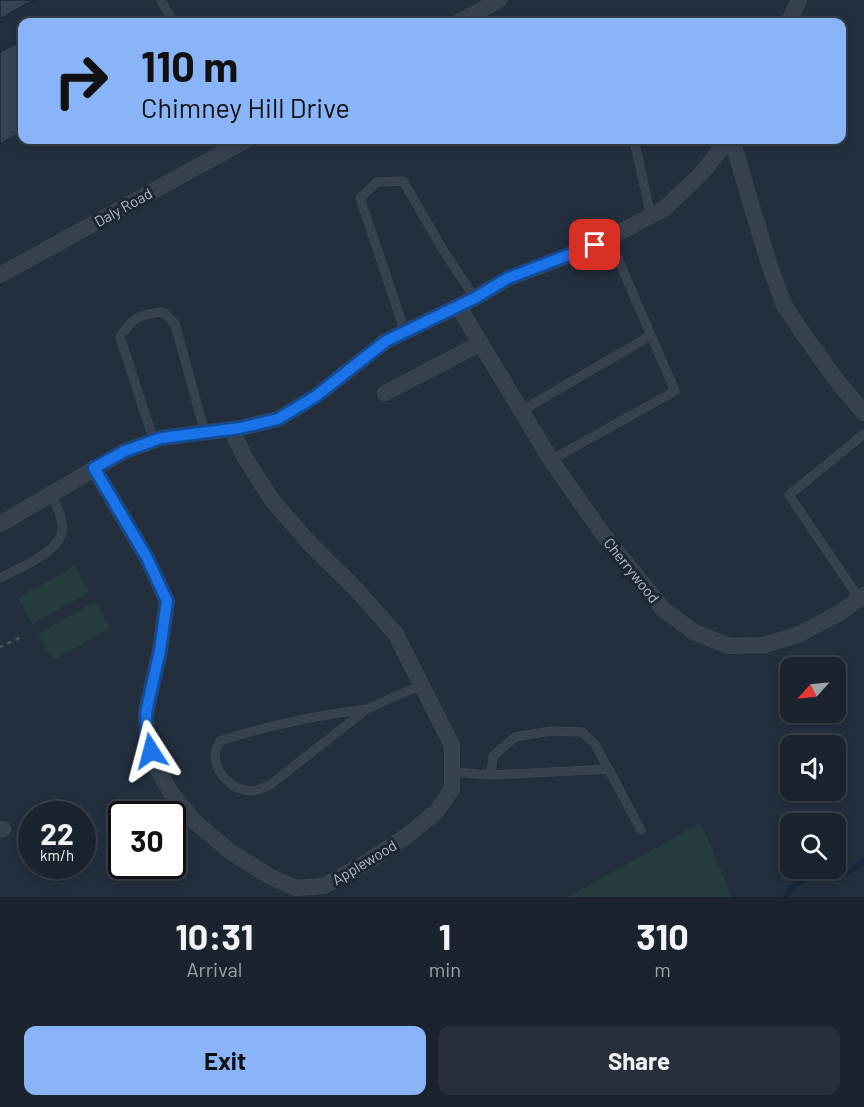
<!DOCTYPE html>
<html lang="en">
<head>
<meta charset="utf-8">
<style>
	:root { --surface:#1b232e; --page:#282f3a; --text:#f1f3f6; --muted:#a0a4aa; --line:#39404a; --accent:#8ab4f8 }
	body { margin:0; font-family:Barlow,sans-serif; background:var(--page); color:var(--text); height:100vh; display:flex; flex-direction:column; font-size:22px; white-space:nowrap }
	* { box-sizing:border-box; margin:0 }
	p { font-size:20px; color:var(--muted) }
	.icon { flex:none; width:33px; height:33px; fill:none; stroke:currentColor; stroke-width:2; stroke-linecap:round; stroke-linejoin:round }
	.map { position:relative; height:897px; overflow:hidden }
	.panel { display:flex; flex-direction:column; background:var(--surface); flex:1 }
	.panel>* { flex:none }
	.top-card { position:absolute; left:18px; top:18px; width:828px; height:126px; border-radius:12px; box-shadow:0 3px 9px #0003,0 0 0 2px var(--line); background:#8ab4f8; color:#111; overflow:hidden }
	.needle { width:39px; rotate:243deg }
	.tools { position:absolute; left:780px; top:657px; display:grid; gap:12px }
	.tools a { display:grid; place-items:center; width:66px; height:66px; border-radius:12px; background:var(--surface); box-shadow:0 3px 9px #0003,0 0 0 2px var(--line); font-size:30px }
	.speed { position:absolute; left:18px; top:801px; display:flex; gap:12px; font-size:30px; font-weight:700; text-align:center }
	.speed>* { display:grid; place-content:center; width:78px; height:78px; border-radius:50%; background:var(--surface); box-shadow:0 3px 9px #0003,0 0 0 2px var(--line); line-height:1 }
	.speed small { font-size:15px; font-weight:400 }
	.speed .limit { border:3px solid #111; border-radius:9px; background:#fff; color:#111 }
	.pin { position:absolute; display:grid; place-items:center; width:51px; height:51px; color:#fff; margin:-26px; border-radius:12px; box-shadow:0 3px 9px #0006 }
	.me { position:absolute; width:66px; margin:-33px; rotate:351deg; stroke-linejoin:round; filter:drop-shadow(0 0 4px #0008) }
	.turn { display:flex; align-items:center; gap:21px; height:126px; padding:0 24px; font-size:27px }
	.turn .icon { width:78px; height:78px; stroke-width:2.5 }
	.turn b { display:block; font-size:42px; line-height:51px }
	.eta { display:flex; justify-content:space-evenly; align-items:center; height:102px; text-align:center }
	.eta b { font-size:36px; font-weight:700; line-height:42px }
	.primary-button { display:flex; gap:12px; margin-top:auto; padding:12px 24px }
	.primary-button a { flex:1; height:69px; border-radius:12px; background:var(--accent); color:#111; font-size:24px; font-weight:700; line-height:69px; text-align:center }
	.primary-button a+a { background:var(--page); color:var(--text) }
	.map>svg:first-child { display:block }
</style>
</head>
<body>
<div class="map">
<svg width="864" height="897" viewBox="0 0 864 897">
	<rect width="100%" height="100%" fill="#242f3e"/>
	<path fill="#263c3f" d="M75,566L89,592L32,624L18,598Z
		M95,602L110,628L53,660L38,634Z
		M701,823L732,897H568Z"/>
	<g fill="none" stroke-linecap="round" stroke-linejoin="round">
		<path stroke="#17263c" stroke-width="5" d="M785,897C793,884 810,873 825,873C833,873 842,876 849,872C855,870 860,864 864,860"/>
	</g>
	<path fill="#364354" stroke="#1f2835" stroke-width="1.5" d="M0,0H34L0,19Z
		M22,40V132L0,144V52Z"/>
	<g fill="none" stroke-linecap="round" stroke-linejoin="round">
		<defs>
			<path id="service" d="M161,0L173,22
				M634,140L651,216
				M405,332L360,198L377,182L403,181L445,253L475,298
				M521,411L650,336
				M154,441L120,337C133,317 140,314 163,312L175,324L205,433
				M551,460L675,391L609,238
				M0,578C17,569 61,552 62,530C63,517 56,505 51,493
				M859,598L789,495L864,434
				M367,709C319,715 266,726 220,741C218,745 215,749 215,754C215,774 233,791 252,791C258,790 265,787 270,785L367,709L421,685
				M453,772L491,775L493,756L515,737L551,731L582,732L595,744L641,830
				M491,775L609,769"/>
			<path id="minor" d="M459,22L499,0
				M789,22L799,0
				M732,140L769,264L784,305L804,335L838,382L864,413
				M0,275L246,140
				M458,306L551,460L602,533L663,609L694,632L729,646L764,645L800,634L841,612L864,595
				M385,393L481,343
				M94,468L147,558L167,601L160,650L146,713L147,739L155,764L171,793L194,821L228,850L269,876L296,888L324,886L369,861L408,835L437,811L452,789V745L395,633L354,587L311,545L272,500L245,458L231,429
				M0,524L125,451L161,438L240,428L278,419L316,396L386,341L475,298L509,278L580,251L609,238L664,209L701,174L728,140
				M0,830L3,829"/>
		</defs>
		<use href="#service" stroke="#414a57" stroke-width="9"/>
		<use href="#minor" stroke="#414a57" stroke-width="16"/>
		<path stroke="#3f5557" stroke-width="3" stroke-dasharray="4.5 4.5" stroke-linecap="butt" d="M0,646V647L21,637"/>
		<use href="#service" stroke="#38414e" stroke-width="8"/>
		<use href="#minor" stroke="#38414e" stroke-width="15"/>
	</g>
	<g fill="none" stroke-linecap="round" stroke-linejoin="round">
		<defs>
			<path id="route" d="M151,751L147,739L146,713L160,650L167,601L147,558L94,468L125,451L161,438L240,428L278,419L316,396L386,341L475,298L508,278L595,245"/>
		</defs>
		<use href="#route" stroke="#114b97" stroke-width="15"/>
		<use href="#route" stroke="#1a73e8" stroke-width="10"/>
	</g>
	<g text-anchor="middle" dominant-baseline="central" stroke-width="6" stroke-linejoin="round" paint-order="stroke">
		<g font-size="15" fill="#b4bcc9" stroke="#1d2633">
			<text transform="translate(123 207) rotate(-29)">Daly Road</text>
			<text transform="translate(632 570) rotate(51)">Cherrywood</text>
			<text transform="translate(364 862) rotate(-31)">Applewood</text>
		</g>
	</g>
</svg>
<div class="tools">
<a><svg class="needle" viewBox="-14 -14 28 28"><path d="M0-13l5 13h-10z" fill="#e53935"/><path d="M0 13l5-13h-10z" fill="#a0a4aa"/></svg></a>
<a><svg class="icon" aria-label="sound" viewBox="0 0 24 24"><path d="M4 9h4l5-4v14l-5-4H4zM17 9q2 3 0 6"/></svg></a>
<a><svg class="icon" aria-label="search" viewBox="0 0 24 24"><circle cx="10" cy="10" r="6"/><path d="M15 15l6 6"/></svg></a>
</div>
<div class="speed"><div>22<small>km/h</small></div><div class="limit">30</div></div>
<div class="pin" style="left:595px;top:245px;background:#d93025"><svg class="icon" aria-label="arrive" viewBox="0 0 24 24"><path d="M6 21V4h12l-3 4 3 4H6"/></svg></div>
<svg class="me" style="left:151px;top:751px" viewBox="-20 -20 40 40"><path d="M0-17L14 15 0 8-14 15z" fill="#1a73e8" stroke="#fff" stroke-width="4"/></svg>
<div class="top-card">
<div class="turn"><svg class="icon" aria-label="right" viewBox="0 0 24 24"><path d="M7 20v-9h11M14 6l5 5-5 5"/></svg><div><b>110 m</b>Chimney Hill Drive</div></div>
</div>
</div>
<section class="panel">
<div class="eta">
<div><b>10:31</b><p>Arrival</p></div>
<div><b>1</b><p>min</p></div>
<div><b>310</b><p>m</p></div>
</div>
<div class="primary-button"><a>Exit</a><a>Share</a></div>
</section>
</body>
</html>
